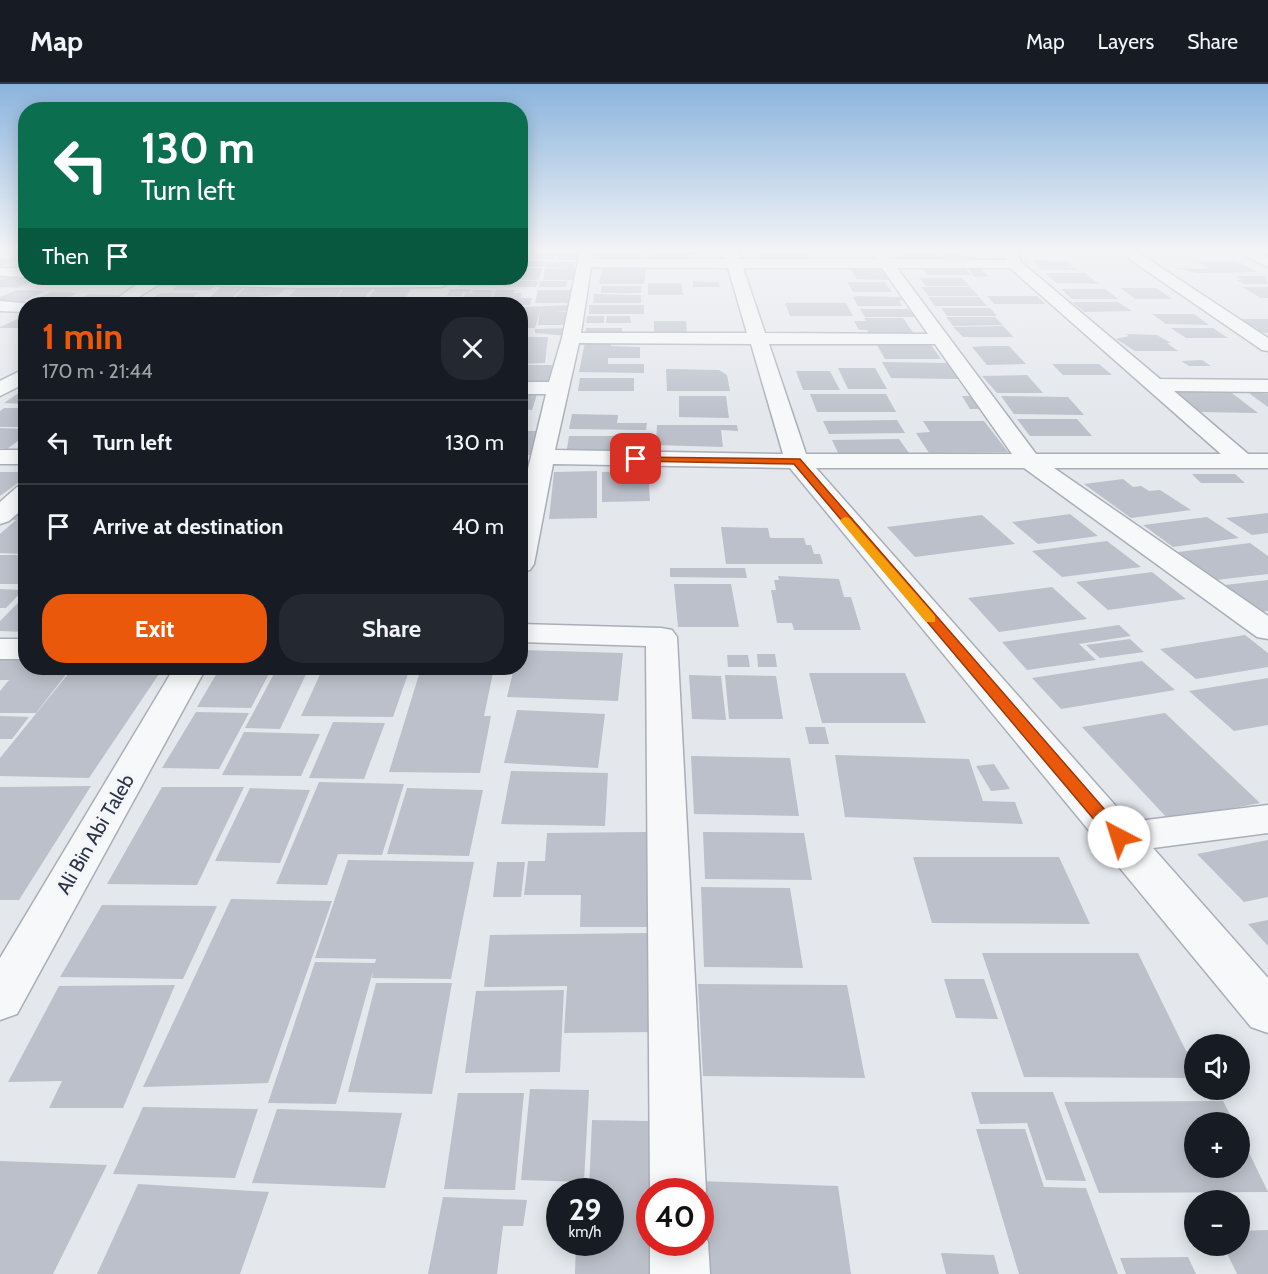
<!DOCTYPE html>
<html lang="en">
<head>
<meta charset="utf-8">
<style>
	:root { --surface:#171b24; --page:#242831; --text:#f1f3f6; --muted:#9ea1a6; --line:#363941; --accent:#ea580c }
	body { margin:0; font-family:Cabin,sans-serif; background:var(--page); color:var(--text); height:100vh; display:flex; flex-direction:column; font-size:22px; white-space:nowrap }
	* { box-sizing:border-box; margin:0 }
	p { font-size:20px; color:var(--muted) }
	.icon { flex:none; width:33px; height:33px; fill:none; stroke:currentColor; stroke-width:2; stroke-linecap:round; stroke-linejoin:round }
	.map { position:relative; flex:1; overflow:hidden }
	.drawer { position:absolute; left:18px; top:213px; width:510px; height:378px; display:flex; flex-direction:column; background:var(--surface); border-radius:24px; box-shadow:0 3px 15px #0003 }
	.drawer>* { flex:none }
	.top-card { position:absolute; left:18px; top:18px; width:510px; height:183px; border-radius:24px; box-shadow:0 3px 15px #0003; background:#0b6e4f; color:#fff; overflow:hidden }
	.buttons { position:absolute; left:1184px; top:950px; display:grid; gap:12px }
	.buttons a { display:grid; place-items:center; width:66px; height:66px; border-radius:50%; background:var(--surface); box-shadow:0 3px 15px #0003; font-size:30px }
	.speed { position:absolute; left:546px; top:1094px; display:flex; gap:12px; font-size:30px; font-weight:700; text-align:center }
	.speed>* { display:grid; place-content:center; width:78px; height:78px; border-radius:50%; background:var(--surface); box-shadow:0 3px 15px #0003; line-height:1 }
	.speed small { font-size:15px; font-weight:400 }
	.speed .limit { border:9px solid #d22; background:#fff; color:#111 }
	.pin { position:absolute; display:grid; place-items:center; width:51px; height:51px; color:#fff; margin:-26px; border-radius:12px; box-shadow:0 3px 9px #0006 }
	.me { position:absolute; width:66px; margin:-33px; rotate:320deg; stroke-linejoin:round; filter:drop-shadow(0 0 4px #0008) }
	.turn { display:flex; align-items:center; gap:21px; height:126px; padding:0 24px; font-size:27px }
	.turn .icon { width:78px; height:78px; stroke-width:2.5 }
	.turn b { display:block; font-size:42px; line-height:51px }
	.then { display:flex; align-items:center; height:57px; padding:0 24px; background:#0003; gap:12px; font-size:22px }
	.round { display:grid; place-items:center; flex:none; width:63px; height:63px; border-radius:24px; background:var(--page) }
	.overview { display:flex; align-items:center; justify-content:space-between; height:102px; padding:0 24px }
	h1 { font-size:36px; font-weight:700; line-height:45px; color:var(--accent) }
	.primary-button { display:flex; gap:12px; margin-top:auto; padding:12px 24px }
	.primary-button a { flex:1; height:69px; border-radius:24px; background:var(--accent); color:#fff; font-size:24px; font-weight:700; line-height:69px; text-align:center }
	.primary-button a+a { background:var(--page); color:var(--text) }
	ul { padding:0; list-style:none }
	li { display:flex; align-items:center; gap:18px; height:84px; padding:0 24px; border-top:2px solid var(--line) }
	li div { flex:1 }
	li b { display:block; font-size:22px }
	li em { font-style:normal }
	header { display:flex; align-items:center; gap:36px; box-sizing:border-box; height:84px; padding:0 30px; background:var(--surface); border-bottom:2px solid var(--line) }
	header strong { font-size:28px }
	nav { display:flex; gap:33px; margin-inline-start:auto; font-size:21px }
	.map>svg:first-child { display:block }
</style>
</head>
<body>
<header>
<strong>Map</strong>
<nav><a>Map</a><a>Layers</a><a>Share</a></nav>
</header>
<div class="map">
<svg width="1268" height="1190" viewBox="0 0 1268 1190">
	<rect width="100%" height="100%" fill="#e4e7ec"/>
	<path fill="#bbc0ca" d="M524,167H583V169Z
		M597,167H642V178H623L624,174L622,177H595Z
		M661,167H701V170H661Z
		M763,167L805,170L809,179H767Z
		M940,168H955L959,171L976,175H990L994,179H951Z
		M536,170H556L554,175H534Z
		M559,170H582L580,176H557Z
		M907,170H936L945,179H900L896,173Z
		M650,171H689L691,178H651Z
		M0,174L20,175L0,182Z
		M1032,176L1066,177L1077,186H1042Z
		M520,177H546L544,183H520Z
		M1196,177H1236L1258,188L1198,189L1175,184L1210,185Z
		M548,178H575L573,184H580L579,196H543L545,184H570L546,183Z
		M520,184H543L538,196H511L520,194Z
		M602,184H646L644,200H599Z
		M850,184H880L889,196L857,195Z
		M922,184L965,185L972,191H928Z
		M967,184H980L989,193H975Z
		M1044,189H1085L1099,200L1057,199Z
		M11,192L26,194H39L17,204L0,203V196Z
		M1236,192H1266L1268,200H1245L1237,196H1242Z
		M919,194H962L970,202H926Z
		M461,197H503L501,202L459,203Z
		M505,197H539L536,203H502Z
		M540,197H567L566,203H539Z
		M693,197L719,198L720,203H693Z
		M847,198H884L892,208H853Z
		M648,199H681L683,211H648Z
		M178,201L216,202L210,206H172Z
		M247,202H260L255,208L261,203H287L279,211L250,213H276L269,220H228Z
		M344,202L336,213L289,212L298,203Z
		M346,202H374L360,220L334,217Z
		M601,202H641V209H601Z
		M221,203H244L233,213H210Z
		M921,203H970L979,212H929Z
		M1242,203H1268V214H1261Z
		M376,204H411L403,220H364Z
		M1120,204H1156L1172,215H1135Z
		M450,205H471L470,208H463L461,212H447Z
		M1061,205H1105L1118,215H1072Z
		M16,206L45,207L23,218L0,217V213Z
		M473,206H493L491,215H495L493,220H481L483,214L463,215L465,209H472Z
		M495,206H515L514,209H522L520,214H532L530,221L500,220L502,214H493Z
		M538,206H572L570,219H535Z
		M51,208L78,209L56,220H26Z
		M164,209H198L192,214L174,215H196L189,220H146L158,210Z
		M89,210L122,211L104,220H67Z
		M594,210L641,211V219H593Z
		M858,212L900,213L902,216L899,217L902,222H858L853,213Z
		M987,212H1037L1045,220H994Z
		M928,213H979L987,222H935Z
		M204,214H229L223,220H197Z
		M291,215H324L320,220H286Z
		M449,215H464L462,220H447Z
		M1072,218H1118L1132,227L1084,228Z
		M785,219H846L853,232H790Z
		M569,221V227H554L569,228L566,241H538L540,227L535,244H520V238H525L526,234H520L522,223Z
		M589,221H644V230H589Z
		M941,224H990L997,232H947Z
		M860,225H908L915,233H865Z
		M1152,230H1194L1209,241L1166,240Z
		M26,231V244H0V243Z
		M587,232H604V239H586Z
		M607,232H630L631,239H606Z
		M946,233H995L1003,241L953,242Z
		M864,234H903L914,250L871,253L867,246H859L854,237H866Z
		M1242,235H1268V249L1258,248V245L1239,236Z
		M654,237H686L687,251L654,250Z
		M1003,242L1013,253H963L953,243Z
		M569,244V252L535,249V245Z
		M586,244H622L623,253L585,250Z
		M1171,244H1213L1228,254H1186Z
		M1126,250L1157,251L1171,259H1167L1178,267H1135L1116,255L1129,252Z
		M520,253H548L545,279L520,280Z
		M585,258H611V262L640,263V274H608V280H644V289L579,288Z
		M877,261H931L941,275H885Z
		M987,262H1009L1026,280L987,281L972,263Z
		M1202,276L1211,282H1189L1181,277Z
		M882,278L948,279L959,295L891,294Z
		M1052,280H1099L1112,291H1063Z
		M520,281H552L548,302H520Z
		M838,284H875L887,305H848Z
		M666,285L719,286L727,291L730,307H667Z
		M796,287H830L840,306H803Z
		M1027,291L1043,309H997L982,292Z
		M580,294H634V307H578Z
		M26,304V320L4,319Z
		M1174,306H1228L1258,329L1201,328Z
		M520,307H538L532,326L520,325Z
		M1252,308L1268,310V323L1250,310Z
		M810,310H886L896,328H817Z
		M679,312H726L729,334L679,333Z
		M962,312H977L986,325H970Z
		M1001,312L1068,313L1084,331L1014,330Z
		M4,324H26V343H0V327Z
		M572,330L618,331L617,339H647L646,346L569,345Z
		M1017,335H1077L1092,352H1030Z
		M897,336L905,349L829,350L823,337Z
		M923,337H984L1008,368L929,369L916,349L930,348Z
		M657,341H737L738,347L721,346L723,363L656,361Z
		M0,344L26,345V351L7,365L0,364Z
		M520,347H544L540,371H520Z
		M569,352H628L627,360H621L620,372L566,371Z
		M899,355L909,369L839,371L832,356Z
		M520,377H529L521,412H520Z
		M597,387V434L549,435L554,388Z
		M648,387L650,417L602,418V388Z
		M0,388H26V393L0,412Z
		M1192,390H1235L1245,399H1201Z
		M1123,395L1133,403L1141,402L1149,407L1160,406L1191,426L1131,434L1084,400Z
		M26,417V470L0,469V450L16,436L0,434Z
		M1268,429V449L1252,451L1226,434Z
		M1070,430L1098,452L1038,460L1012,438Z
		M982,431L1015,460L915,473L887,443Z
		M1207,433L1239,454L1173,463L1143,441Z
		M721,443L768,444L770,454H804L806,461H811L814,470H820L823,480H726Z
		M1107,457L1141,483L1062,493L1032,467Z
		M1250,459L1268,472V490L1216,496L1178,468Z
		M0,471H26V500H0Z
		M670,484H745L747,494L670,493Z
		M1152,488L1186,515L1108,526L1076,498Z
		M778,492L839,495L844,513H851L861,546H794L792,539H777L771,506H776L774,496H779Z
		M1268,496V527L1260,528L1225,501Z
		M674,500H731L739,543H678Z
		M1052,503L1087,535L999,548L968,514Z
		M0,505L23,506L6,524H0Z
		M26,511V548L0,547V537Z
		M1119,541L1131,552L1079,560L1096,576L1027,586L1002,558Z
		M1245,551L1268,569V583L1196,595L1160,565Z
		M1130,555L1144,568L1100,574L1086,561Z
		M520,566L623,569L618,617L507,613L514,584H520Z
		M757,570H775L777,583H758Z
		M727,571H748L750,583H728Z
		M0,573H26V584H71L36,629H0V607L9,596H0Z
		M1142,577L1175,606L1061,625L1032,594Z
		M73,584H163L89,694L0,692V674Z
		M220,584H272L251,624L197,623Z
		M277,584H309L280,645L245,644Z
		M323,584H410L393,633L301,632Z
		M421,584H494L484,632H491L480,689L389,688Z
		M809,589H905L926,639H822Z
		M689,591L721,592L726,636L692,635Z
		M725,591L776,592L783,635H729Z
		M1268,594V641L1234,647L1189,607Z
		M517,626L605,630L598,684L504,679Z
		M196,628L249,629L219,685L162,684Z
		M1165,629L1260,719L1169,736L1082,643Z
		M0,632L29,633L12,655H0Z
		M333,638L385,639L364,695L309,694Z
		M805,643H825L829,660H809Z
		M244,648L320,650L301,692L222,691Z
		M835,671L969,675L983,717L1015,718L1023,740L845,733Z
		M691,672L790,674L799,732L694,730Z
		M994,680L1010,705L991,707L976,682Z
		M511,687L608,689L605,742L501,740Z
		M319,698L404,700L382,771L338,770L327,801L276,800Z
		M91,702L19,816H0V703Z
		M162,703H244L197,801L107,800Z
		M250,704L310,706L280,779L215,777Z
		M407,704L483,706L469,772L387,770Z
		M647,748L651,843H580L581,811H524L528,777H545L547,749Z
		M703,748L804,749L812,796L705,795Z
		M1268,756V813L1244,818L1197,770Z
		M913,773H1059L1090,840L932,839Z
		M348,776L474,778L451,895L372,894L373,887L336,1020L268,1019L315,878L375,879L376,875L315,874Z
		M497,778H525L521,813H493Z
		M701,803L790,804L803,884L704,883Z
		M231,815L332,817L268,999L143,1003Z
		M102,821L217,822L183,895L60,893Z
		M1268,836V862L1248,840Z
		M649,849L653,948L564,949L567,902L484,903L490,851Z
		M982,869H1138L1186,967H1194V994L1024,993Z
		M944,895H984L998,935L956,934Z
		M376,899H452L432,1010L348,1008Z
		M698,900L847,901L865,994L703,992Z
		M175,901L123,1024H49L62,997L8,998L59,902Z
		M564,906L560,988L465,989L476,907Z
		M530,1005L589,1006L584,1098L521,1096Z
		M971,1008H1053L1086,1097L1046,1096L1027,1039L980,1040Z
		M458,1009H524L515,1106L444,1105Z
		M1223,1017L1234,1038H1194V1083H1239V1048L1268,1108L1099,1109L1064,1018Z
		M143,1023L258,1025L235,1094L113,1090Z
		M277,1025L402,1029L385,1104L252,1099Z
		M592,1036L649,1037V1190H575L576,1158H610V1107H589Z
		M976,1045H1025L1044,1103L1086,1104L1118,1190H1019Z
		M0,1077L107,1081L53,1190H0Z
		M699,1097L838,1102L851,1190H701Z
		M138,1100L269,1108L240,1190H97Z
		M443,1113L527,1116L523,1142H503L497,1190H428Z
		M1268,1146V1190H1237L1223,1161H1239V1147Z
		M941,1169L994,1171L999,1190H946Z
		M1188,1173L1196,1190H1126L1120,1174Z"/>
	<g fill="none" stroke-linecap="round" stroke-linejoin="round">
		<defs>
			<path id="minor" d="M580,167H594L593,175H725L723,167H737L740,175H876L870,167H884L890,175L1006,176L1007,167H1017L1021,178L1160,295L1268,296V308L1174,307L1248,370H1268V384H1054L1268,532V555L1257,553L1024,384H816L1130,738L1268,721V749L1153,764L1268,894V949L1251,943L790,384L553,380L534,480L530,486L520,488V418L546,310H520V298H549L562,254ZM591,183L728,184L747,249H581ZM743,184H882L928,250L765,249ZM897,184H1010L1221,370H1036ZM579,259L751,260L783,370L555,366ZM769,260H935L1012,370H806Z
				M1125,167H1136L1268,254V267L1262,266L1125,172Z
				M1247,167H1257L1268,173V183L1247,173Z
				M0,184H26V193L0,192Z
				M114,194H442L450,198L442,203L297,204L160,200L127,220H109L139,199H121Z
				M0,217L33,220H26V228L0,227Z
				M26,284V299L0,312V297Z
				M0,366H26V380H0Z
				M26,401V422L9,437L0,440V418L17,403Z
				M520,540L661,544L672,546L677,553L706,1107L700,1120V1107H650L646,562L520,558Z
				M0,555H26V575H0Z
				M174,584H206L17,930L0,936V874Z
				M700,1140L708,1158L710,1190H650V1158H700Z"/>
		</defs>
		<use href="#minor" stroke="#a9aeb7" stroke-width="3"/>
		<use href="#minor" fill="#f7f8fa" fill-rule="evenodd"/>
	</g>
	<linearGradient id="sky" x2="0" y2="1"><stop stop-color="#8bb4dd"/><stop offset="0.5" stop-color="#f3f4f6"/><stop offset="1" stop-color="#f3f4f6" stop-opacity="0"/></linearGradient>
	<rect width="1268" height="333" fill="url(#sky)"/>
	<path fill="#ea580c" stroke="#983908" stroke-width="1.5" d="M633,373L800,375L1125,749L1127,753L1125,758H1113L794,380L636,377H633Z"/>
	<path fill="#f59e0b" d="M845,433L849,434L935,532V538H926L841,438L840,436Z"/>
	<g text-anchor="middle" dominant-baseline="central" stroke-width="6" stroke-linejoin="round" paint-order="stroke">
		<g font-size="20" fill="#2b3445" stroke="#f4f6f9">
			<text transform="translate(95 750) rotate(-60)">Ali Bin Abi Taleb</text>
		</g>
	</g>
</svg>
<div class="buttons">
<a><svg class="icon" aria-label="sound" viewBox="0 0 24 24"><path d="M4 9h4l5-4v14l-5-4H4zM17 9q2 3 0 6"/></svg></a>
<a>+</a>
<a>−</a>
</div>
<div class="speed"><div>29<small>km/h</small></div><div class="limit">40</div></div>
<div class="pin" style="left:636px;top:375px;background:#d93025"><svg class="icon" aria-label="arrive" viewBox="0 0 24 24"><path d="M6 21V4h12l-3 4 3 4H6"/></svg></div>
<svg class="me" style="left:1119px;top:753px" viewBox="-20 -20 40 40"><circle r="19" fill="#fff"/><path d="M0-13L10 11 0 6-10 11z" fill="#ea580c"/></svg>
<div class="top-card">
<div class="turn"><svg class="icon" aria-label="left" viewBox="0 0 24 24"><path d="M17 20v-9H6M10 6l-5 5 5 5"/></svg><div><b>130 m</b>Turn left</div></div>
<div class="then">Then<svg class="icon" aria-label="arrive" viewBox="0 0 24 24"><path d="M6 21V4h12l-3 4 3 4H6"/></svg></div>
</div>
<section class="drawer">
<div class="overview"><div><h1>1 min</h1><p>170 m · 21:44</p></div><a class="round"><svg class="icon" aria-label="close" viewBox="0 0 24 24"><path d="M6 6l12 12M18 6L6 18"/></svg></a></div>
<ul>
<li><svg class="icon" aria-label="left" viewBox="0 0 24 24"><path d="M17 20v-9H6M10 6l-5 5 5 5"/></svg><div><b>Turn left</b></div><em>130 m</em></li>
<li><svg class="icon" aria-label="arrive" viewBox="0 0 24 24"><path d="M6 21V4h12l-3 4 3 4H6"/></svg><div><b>Arrive at destination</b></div><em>40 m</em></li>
</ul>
<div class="primary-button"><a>Exit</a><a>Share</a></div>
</section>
</div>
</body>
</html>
